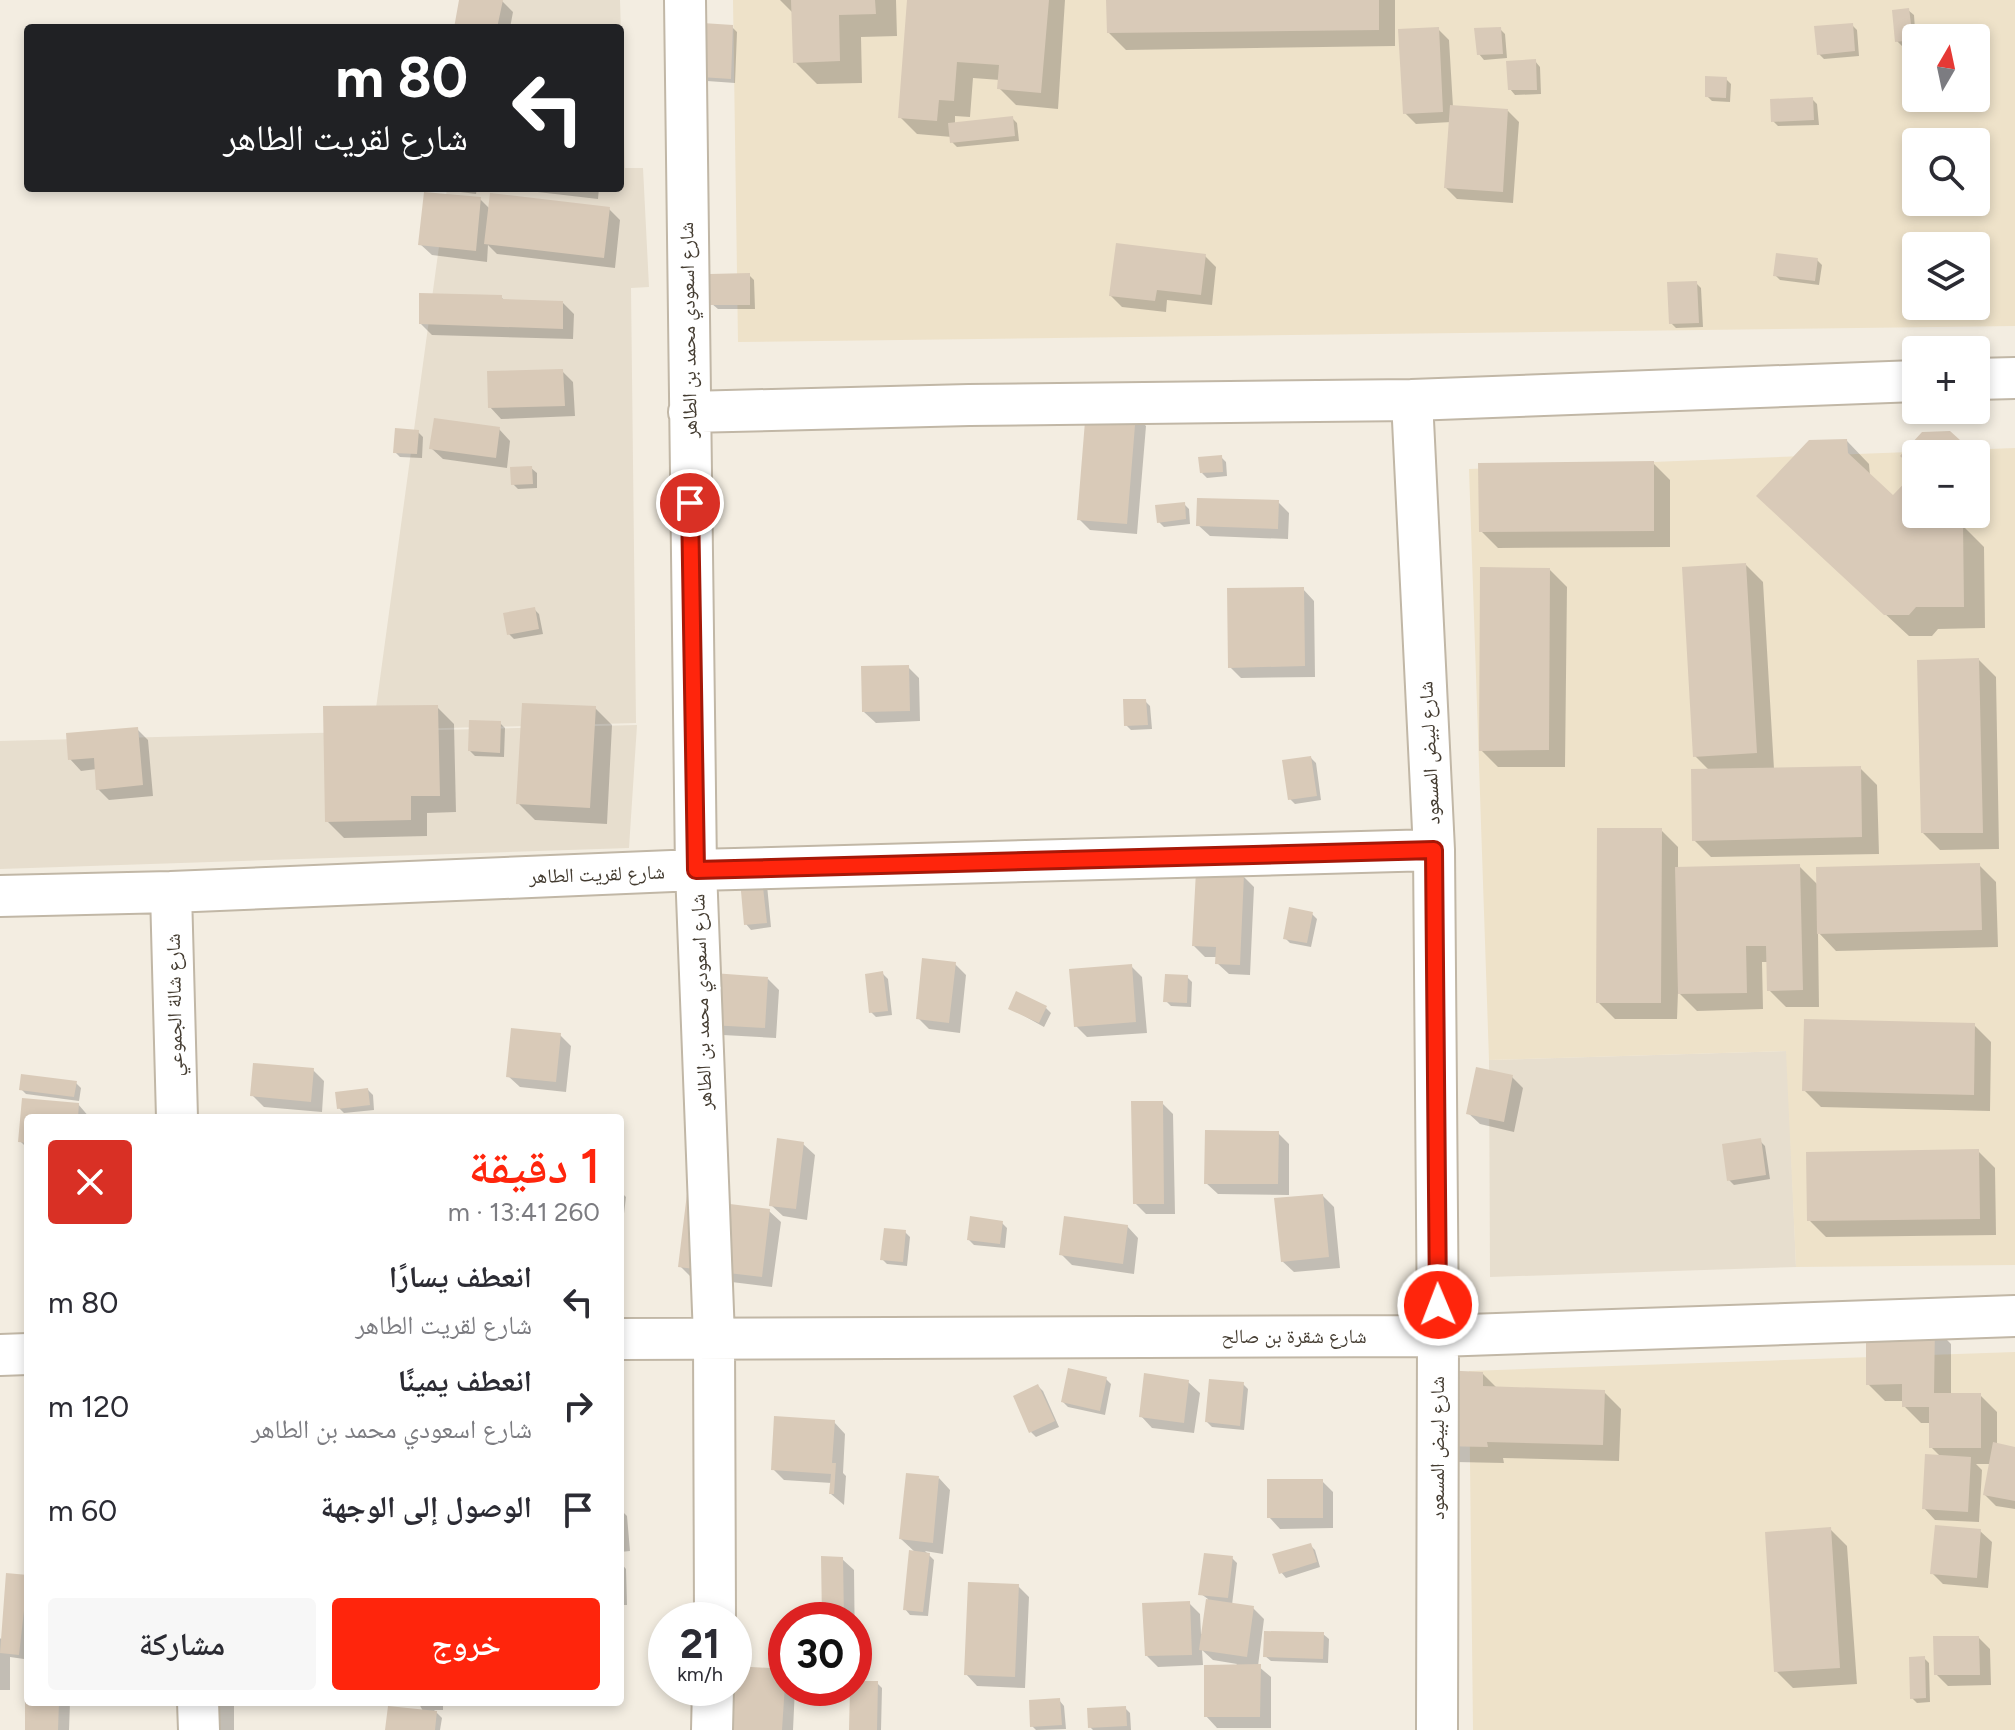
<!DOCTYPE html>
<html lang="ar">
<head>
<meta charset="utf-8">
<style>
	:root { --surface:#fff; --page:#f7f7f7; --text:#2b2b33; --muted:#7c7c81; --accent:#ff250c }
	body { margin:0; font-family:Figtree,"Noto Naskh Arabic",sans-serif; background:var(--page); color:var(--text); direction:rtl; height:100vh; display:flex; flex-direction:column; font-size:30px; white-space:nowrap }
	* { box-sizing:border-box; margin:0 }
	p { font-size:26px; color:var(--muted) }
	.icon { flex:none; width:44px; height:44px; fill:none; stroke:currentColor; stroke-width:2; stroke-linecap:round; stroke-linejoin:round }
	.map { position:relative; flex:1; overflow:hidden; direction:ltr }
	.panel { position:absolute; left:24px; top:1114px; width:600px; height:592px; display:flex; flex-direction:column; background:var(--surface); border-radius:8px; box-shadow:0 4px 12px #0003; direction:rtl }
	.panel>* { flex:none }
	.top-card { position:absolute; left:24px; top:24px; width:600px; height:168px; border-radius:8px; box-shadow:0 4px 12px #0003; direction:rtl; background:#202124; color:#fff; overflow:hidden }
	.needle { width:52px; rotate:9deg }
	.fabs { position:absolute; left:1902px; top:24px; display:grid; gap:16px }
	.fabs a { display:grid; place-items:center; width:88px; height:88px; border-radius:8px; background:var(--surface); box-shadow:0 4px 12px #0003; font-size:40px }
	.speed { position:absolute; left:648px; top:1602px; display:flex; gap:16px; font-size:40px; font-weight:700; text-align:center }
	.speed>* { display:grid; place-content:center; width:104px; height:104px; border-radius:50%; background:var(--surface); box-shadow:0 4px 12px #0003; line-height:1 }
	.speed small { font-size:20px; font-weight:400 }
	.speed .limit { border:12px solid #d22; background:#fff; color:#111 }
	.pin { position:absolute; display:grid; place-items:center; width:68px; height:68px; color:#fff; margin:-34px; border:4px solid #fff; border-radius:50%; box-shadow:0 2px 8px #0007 }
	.me { position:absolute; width:88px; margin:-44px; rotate:359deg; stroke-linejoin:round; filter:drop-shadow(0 0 6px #0008) }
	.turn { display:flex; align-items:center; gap:28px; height:168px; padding:0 24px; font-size:36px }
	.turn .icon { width:104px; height:104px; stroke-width:2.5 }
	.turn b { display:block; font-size:56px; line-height:68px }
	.round { display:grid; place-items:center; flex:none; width:84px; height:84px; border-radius:8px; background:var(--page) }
	.summary { display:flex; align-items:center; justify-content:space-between; height:136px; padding:0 24px }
	h1 { font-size:48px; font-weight:600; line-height:60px; color:var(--accent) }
	.button { display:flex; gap:16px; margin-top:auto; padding:16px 24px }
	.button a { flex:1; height:92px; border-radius:8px; background:var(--accent); color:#fff; font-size:32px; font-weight:600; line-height:92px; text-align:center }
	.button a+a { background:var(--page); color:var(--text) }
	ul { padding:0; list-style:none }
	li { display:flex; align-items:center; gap:24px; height:104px; padding:0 24px }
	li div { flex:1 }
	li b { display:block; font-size:30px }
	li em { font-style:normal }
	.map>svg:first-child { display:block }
</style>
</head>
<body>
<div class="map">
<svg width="2015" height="1730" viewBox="0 0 2015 1730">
	<rect width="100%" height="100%" fill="#f3ede1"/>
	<path fill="#e7dece" d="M472,0H620L625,168H643L649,287L631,288L636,723L373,730L447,188H620V28H469Z
		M637,725L629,848L0,869V741Z
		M1787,1051L1796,1267L1490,1277L1489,1060Z"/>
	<path fill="#eee2c9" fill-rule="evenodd" d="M733,0H2015V326L738,342ZM1916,38H1976V98H1916ZM1916,142H1976V202H1916ZM1916,246H1976V306H1916Z
		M2015,448V1265L1796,1267L1786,1051L1489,1060L1469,469ZM1916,454H1976V514H1916Z
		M2015,1352V1730H1473L1469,1371Z"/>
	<path fill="#0003" d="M461,0L502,1L513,12L510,28H456Z
		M780,0H896L897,36L861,37L862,83L817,84L795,62L794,14Z
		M909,0H1065L1058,109L1016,105L999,88L1000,80L973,78L970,117L955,116V124L1012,118L1017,123L1019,141L957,147L952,142V137L917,134L900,117Z
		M1108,0H1395V46L1126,50L1109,33Z
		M1908,10L1914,15L1916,44L1902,46L1897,41Z
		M1852,25L1857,30L1859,56L1824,59L1819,54Z
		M732,27L737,32L735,83L707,81L702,76Z
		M1438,29L1449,40L1453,107L1508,111L1519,122L1513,203L1457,199L1446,188L1451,122L1416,124L1405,113Z
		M1500,29L1505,34L1507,58L1484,60L1479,54Z
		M1535,61L1540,67L1541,94L1515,95L1510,89Z
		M1726,79L1731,84L1730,102L1712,101L1707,96Z
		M1812,99L1817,104L1819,125L1778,126L1773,121Z
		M429,188H477L476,194Z
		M526,188H599L598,199L529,191Z
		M480,199L490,209H609L620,220L615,268L497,254L488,245L487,262L432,255L420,244Z
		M1205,256L1216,267L1212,305L1167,300L1166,312L1122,307L1111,296Z
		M1817,260L1822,265L1819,285L1780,280L1775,275Z
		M749,275L754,280L755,309H718L712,304Z
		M1696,283L1701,288L1703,327L1676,328L1671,323Z
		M501,297L506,302L563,303L574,314L573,339L432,335L421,324Z
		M562,371L573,382L575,416L501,419L490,407Z
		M1135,415L1146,426L1137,534L1090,530L1079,519Z
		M499,429L510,441L507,468L443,459L431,448Z
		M418,432L423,437L422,458L400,457L395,452Z
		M1949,433L1970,454H1916V469L1902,455Z
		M1847,441L1869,464L1870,476L1893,498L1916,474V514H1951L1984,547L1985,628L1938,629L1932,636H1909L1781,518Z
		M1221,457L1226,462L1227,476L1207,478L1202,473Z
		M1976,460L1981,465V473L1976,479Z
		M1653,463L1670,480V547L1498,548L1481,531Z
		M531,468L537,473V488L518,489L513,484Z
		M1278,502L1289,513L1288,539L1210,536L1198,525Z
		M1184,504L1189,509L1190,524L1164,527L1159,522Z
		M1746,565L1763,582L1774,769L1860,768L1877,785L1879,854L1711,857L1694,840L1710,771L1695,756Z
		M1550,570L1567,587L1565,767H1498L1481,750Z
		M1303,589L1314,601L1315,677L1241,678L1230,667Z
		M534,609L539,614L543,634L514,639L509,634Z
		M1979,660L1996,677L1999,849L1940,850L1923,833Z
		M908,667L919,678L920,721L876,723L864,712Z
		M1145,701L1150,706L1152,729L1131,730L1126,725Z
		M437,707L454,724L456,812L427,813V836L344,838L327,821Z
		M595,708L612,725L607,824L535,820L518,803Z
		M500,723L505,728L504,757L475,756L470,751Z
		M137,729L148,740L153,796L109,800L98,789L97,769L81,771L70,759Z
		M1311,758L1316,763L1321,800L1295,804L1290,799Z
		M1661,830L1678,847V869L1799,866L1818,885L1979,865L1996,882L1998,947L1836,951L1818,932L1819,1007H1786L1769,990V962H1762L1763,1009L1697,1011L1678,992L1677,1019H1615L1598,1002Z
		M1243,876L1254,887L1250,975L1229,974L1217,963L1218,957H1205L1194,946Z
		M742,882L767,885L771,927L751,930L746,924Z
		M1312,914L1317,919L1311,947L1290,943L1285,938Z
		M955,964L966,975L960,1033L929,1029L918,1018Z
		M1131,966L1142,977L1147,1033L1087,1037L1076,1026Z
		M883,974L888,979L892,1015L876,1017L871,1012Z
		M1187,977L1192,982L1191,1007L1171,1006L1166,1001Z
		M768,979L779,990L776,1038L723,1035L712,1024Z
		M1010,1008H1046L1051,1013L1044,1027Z
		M1974,1025L1991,1042L1990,1111L1821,1107L1804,1090Z
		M560,1035L571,1046L566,1092L520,1087L508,1076Z
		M313,1070L324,1081L322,1112L264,1107L252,1095Z
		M1512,1077L1523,1088L1514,1132L1480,1124L1468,1113Z
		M76,1083L81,1088L79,1101L26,1094L21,1089Z
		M368,1090L373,1095L374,1110L344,1113L339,1108Z
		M24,1100L78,1104L90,1118H28V1149L20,1141Z
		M1162,1103L1173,1114L1175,1214H1146L1135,1203Z
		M1278,1133L1289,1144V1195L1218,1194L1206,1183Z
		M1760,1141L1765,1146L1770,1179L1734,1185L1729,1180Z
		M803,1144L815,1155L807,1220L783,1216L771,1205Z
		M1978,1151L1995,1168L1996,1235L1826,1237L1809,1220Z
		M620,1191L626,1197L620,1247Z
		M1323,1196L1334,1207L1340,1268L1294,1272L1282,1261Z
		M718,1205L769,1211L781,1222L772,1287L691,1277L680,1266Z
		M1002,1223L1007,1228L1005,1248L974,1245L969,1240Z
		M1127,1226L1138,1238L1134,1274L1072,1265L1061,1254Z
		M905,1232L910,1237L907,1266L887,1264L882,1259Z
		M28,1262V1289L25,1286Z
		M1934,1327L1951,1344V1395H1980L1997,1412V1445L2015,1449V1509L1996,1506L1985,1495L1991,1464H1976L1982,1470L1979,1522L1935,1520L1924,1508L1941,1457L1931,1447V1423H1921L1904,1406V1401H1885L1868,1384Z
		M1483,1374L1497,1388L1604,1392L1621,1409L1619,1461L1503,1458L1504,1463L1456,1462L1439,1445Z
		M1106,1379L1111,1384L1105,1415L1068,1407L1063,1402Z
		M1188,1382L1200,1393L1194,1433L1152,1428L1141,1416Z
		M1243,1384L1248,1389L1244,1430L1212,1427L1207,1422Z
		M1038,1386L1043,1391L1059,1427L1036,1437L1031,1432Z
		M834,1422L845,1434L843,1473L846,1476L844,1505L831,1494L832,1483L784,1480L773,1469Z
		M939,1478L950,1490L943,1554L925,1551L934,1560L928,1616L910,1615L905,1609L916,1553L901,1539Z
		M1322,1481L1333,1492V1528L1280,1529L1269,1517Z
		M620,1509L627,1516L630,1551L620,1552Z
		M1830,1529L1847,1546L1857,1684L1793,1688L1776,1671Z
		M1980,1531L1992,1542L1988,1588L1943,1584L1932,1573Z
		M1310,1545L1315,1550L1320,1567L1286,1578L1281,1572Z
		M1232,1558L1237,1563L1232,1605L1253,1608L1264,1619L1258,1666L1271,1677V1728H1217L1206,1716L1237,1664L1213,1660L1202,1650L1203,1665L1158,1667L1147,1656L1189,1603L1200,1614L1201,1634H1203L1208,1599L1201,1594Z
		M842,1559L854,1570L855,1659L854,1620H824Z
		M620,1562L626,1569L627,1605H620Z
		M27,1577L28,1619L24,1659L10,1657V1690H0V1638L2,1640Z
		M1018,1586L1029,1597L1025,1688L977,1686L966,1674Z
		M1323,1634L1329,1639L1328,1663L1271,1661L1265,1656Z
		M1979,1638L1990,1649L1991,1685L1948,1686L1936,1674Z
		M1924,1658L1929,1663L1930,1702L1917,1703L1912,1698Z
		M734,1668L786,1672V1688H795L793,1730H705L734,1688Z
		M28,1680V1702H70L69,1730H27Z
		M854,1683H877L882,1688L881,1730H851Z
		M1059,1700L1064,1706L1066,1729L1036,1730L1032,1726Z
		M202,1702H234V1730H202Z
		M418,1702H443V1710H434L442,1718L440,1730H387L423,1711Z
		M1125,1708L1130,1713L1131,1730H1093L1090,1727Z"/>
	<path fill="#d9cab8" d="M459,0H503L497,28H454Z
		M791,0H875L876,14L839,15L840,61L793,63Z
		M907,0H1049L1041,93L997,89L999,65L957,62L954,101L939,100L937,121L898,118Z
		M1106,0H1379V30L1107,33Z
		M1909,8L1913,40L1895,42L1892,10Z
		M702,23L733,25L731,79L700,77Z
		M1853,23L1855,51L1817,55L1814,26Z
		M1439,27L1443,112L1403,114L1398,29Z
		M1501,27L1503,54L1477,55L1474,28Z
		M1536,59L1537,90H1508L1506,61Z
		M1705,76L1727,77L1726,98L1705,97Z
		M1813,97L1814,120L1771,122L1770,99Z
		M1450,105L1508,109L1503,192L1444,188Z
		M1013,116L1015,136L950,143L948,123Z
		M424,192L481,197L476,251L418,245Z
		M490,193L610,207L604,258L484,244Z
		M1116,243L1206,254L1201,295L1157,290L1155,301L1109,296Z
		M1776,253L1818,258L1815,281L1773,276Z
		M750,273V305H710V274Z
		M1697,281L1699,323L1669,324L1667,282Z
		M419,293L502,295V299L563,301V329L419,324Z
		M563,369L565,406L488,408L487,371Z
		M1086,409L1136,413L1127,524L1077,520Z
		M434,418L500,427L496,458L429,449Z
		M395,428L419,430L417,454L393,453Z
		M1950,431L1960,440V450L1956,454H1916V471L1900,456L1922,432Z
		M1847,439L1848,453L1893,495L1916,471V514H1954L1963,522L1964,607H1916L1909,615H1884L1756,496L1809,440Z
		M1222,455L1223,472L1200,473L1198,457Z
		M1654,461V531L1479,532L1478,463Z
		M532,466L533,484L511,485L510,467Z
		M1197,498L1279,500L1278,529L1196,526Z
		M1185,502L1186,519L1157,523L1155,505Z
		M1746,563L1757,753L1693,757L1682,567Z
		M1480,567L1550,568L1549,750L1479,751Z
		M1304,587L1305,666L1228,668L1227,588Z
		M535,607L539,629L507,635L503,613Z
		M1979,658L1983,833H1921L1917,660Z
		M909,665L910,711L862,712L861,666Z
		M1123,699H1146L1148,725L1124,726Z
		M522,703L596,706L590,808L516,804Z
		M438,705L440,796H411V820L325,822L323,706Z
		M469,720L501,721L500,753L468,751Z
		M138,727L143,785L96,790L94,758L68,760L66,733Z
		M1311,756L1317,796L1288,800L1282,760Z
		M1861,766L1862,837L1692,841L1691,769Z
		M1597,828H1662L1661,1003H1596Z
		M1980,863L1982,930L1817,934L1816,867Z
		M1800,864L1803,990L1767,991L1766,946H1746L1747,993L1678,994L1675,867Z
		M1196,871L1244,874L1240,965L1215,964L1216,947L1192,946Z
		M762,878L767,923L744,925L740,880Z
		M1289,907L1313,912L1307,943L1283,939Z
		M922,958L956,962L949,1023L916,1019Z
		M1132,964L1136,1022L1074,1027L1069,969Z
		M883,971L888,1011L869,1013L865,974Z
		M713,973L768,977L765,1028L710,1025Z
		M1165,974L1188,975L1187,1003L1163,1002Z
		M1016,991L1047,1006L1039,1023L1008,1009Z
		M1804,1019L1975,1023L1974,1095L1802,1091Z
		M511,1028L561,1033L556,1082L506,1077Z
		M253,1063L314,1068L311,1102L250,1096Z
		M1476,1067L1513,1075L1504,1122L1466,1114Z
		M21,1074L77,1081L74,1097L19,1090Z
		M368,1088L370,1105L337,1109L335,1092Z
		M22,1098L79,1103L78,1118H28V1143L18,1142Z
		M1131,1101H1163L1164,1204H1133Z
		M1205,1130L1279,1131L1278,1184H1204Z
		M777,1138L804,1142L796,1209L769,1206Z
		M1761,1138L1766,1175L1727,1181L1722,1144Z
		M693,1145L706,1201L770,1209L762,1277L678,1267Z
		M1979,1149L1980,1219L1807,1221L1806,1152Z
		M1323,1194L1329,1257L1281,1262L1274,1198Z
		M970,1216L1003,1221L1000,1244L967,1240Z
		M1064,1216L1128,1225L1123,1264L1059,1255Z
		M884,1228L906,1230L903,1262L880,1260Z
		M1866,1325H1935L1934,1393H1981V1448H1929V1407H1902V1384L1866,1385Z
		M1068,1368L1107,1377L1100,1411L1061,1402Z
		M1439,1370L1483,1372V1386L1605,1390L1603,1445L1487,1442L1488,1447L1437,1446Z
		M1144,1373L1189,1380L1184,1423L1139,1417Z
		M1209,1379L1244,1382L1240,1426L1205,1422Z
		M1038,1384L1055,1421L1029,1433L1013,1396Z
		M774,1416L835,1420L832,1463H836L834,1494H829L831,1474L771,1470Z
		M1993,1442L2015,1447V1501L1983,1495Z
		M1925,1454L1971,1457L1968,1512L1922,1509Z
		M906,1473L939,1476L933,1543L899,1539Z
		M1267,1479H1323V1518H1267Z
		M1935,1525L1981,1529L1977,1578L1930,1574Z
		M1831,1527L1840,1668L1774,1672L1765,1532Z
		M1311,1543L1317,1562L1279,1574L1272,1554Z
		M909,1550L930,1553L923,1612L903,1610Z
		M1204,1553L1233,1556L1228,1598L1198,1595Z
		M821,1556L843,1557L844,1620H822Z
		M6,1573L28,1575L19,1655L0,1653Z
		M968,1582L1019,1584L1015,1677L964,1675Z
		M1206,1599L1254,1606L1247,1657L1199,1650Z
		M1190,1601L1192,1655L1145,1656L1142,1603Z
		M1264,1631L1324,1632L1323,1659L1263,1657Z
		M1933,1636H1979L1980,1675H1934Z
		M1925,1656L1926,1698L1910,1699L1909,1657Z
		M1261,1664L1260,1717H1204V1665Z
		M734,1666L786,1669L782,1730H702L705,1688H734Z
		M854,1681H878L877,1730H849L850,1688H854Z
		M1060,1698L1062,1725L1030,1727L1029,1700Z
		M25,1702H59L58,1730H25Z
		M388,1706L437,1711L435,1730H385Z
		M1126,1706L1127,1726L1088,1728L1087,1708Z"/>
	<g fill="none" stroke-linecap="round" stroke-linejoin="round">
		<defs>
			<path id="street" d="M685,0L696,870L714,1337L715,1620
				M1976,379L2015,378
				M1412,400L1434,850L1438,1336L1437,1730
				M689,412L969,405L1412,400L1916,381
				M171,892L177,1118
				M0,896L171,892L696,870L1434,850
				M620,1339L1438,1336L2015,1316
				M0,1355L28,1354
				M198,1702L199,1730
				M712,1730L713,1688"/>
		</defs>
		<use href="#street" stroke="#c1b7a6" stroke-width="44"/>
		<use href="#street" stroke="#fff" stroke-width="40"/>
	</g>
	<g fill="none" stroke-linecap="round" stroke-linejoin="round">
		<defs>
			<path id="route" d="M690,503L696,870L1434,850L1438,1305"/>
		</defs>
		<use href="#route" stroke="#a61808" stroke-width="20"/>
		<use href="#route" stroke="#ff250c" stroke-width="14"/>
	</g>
	<g text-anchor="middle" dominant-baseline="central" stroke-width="8" stroke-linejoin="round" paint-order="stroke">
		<g font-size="20" fill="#443c31" stroke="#fff">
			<text transform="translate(688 330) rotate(-91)">شارع اسعودي محمد بن الطاهر</text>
			<text transform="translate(1429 753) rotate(-93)">شارع لبيض المسعود</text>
			<text transform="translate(597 874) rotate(-2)">شارع لقريت الطاهر</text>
			<text transform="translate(701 1002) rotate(-92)">شارع اسعودي محمد بن الطاهر</text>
			<text transform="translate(174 1005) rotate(-91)">شارع شالة الجموعي</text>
			<text x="1294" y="1336">شارع شقرة بن صالح</text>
			<text transform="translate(1437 1448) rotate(-90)">شارع لبيض المسعود</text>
		</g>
	</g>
</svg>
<div class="fabs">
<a><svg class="needle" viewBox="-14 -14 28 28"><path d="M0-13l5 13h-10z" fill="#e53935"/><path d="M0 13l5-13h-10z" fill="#7c7c81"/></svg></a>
<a><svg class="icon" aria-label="search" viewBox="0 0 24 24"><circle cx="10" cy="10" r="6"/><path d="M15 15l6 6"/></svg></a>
<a><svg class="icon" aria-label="layers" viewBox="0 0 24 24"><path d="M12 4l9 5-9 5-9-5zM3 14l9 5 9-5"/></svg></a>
<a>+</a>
<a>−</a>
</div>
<div class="speed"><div>21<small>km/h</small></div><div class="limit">30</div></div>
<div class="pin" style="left:690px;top:503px;background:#d93025"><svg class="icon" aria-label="arrive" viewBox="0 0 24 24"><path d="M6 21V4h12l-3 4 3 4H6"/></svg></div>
<svg class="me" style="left:1438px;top:1305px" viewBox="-20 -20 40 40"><circle r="17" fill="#ff250c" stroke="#fff" stroke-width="3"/><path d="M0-11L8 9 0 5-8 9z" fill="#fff"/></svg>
<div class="top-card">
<div class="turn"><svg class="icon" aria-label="left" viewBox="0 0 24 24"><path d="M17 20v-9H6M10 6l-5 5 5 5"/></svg><div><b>80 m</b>شارع لقريت الطاهر</div></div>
</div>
<section class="panel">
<div class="summary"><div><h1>1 دقيقة</h1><p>260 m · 13:41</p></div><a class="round" style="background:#d93025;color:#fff"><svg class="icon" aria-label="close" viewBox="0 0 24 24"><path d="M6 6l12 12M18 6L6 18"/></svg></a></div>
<ul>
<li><svg class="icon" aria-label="left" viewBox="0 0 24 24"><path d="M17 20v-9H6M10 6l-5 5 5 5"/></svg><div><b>انعطف يسارًا</b><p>شارع لقريت الطاهر</p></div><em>80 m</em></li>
<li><svg class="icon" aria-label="right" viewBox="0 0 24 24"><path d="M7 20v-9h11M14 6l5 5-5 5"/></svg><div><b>انعطف يمينًا</b><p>شارع اسعودي محمد بن الطاهر</p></div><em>120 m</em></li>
<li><svg class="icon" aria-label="arrive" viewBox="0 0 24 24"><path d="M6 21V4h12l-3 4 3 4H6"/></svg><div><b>الوصول إلى الوجهة</b></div><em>60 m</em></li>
</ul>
<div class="button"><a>خروج</a><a>مشاركة</a></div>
</section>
</div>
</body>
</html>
